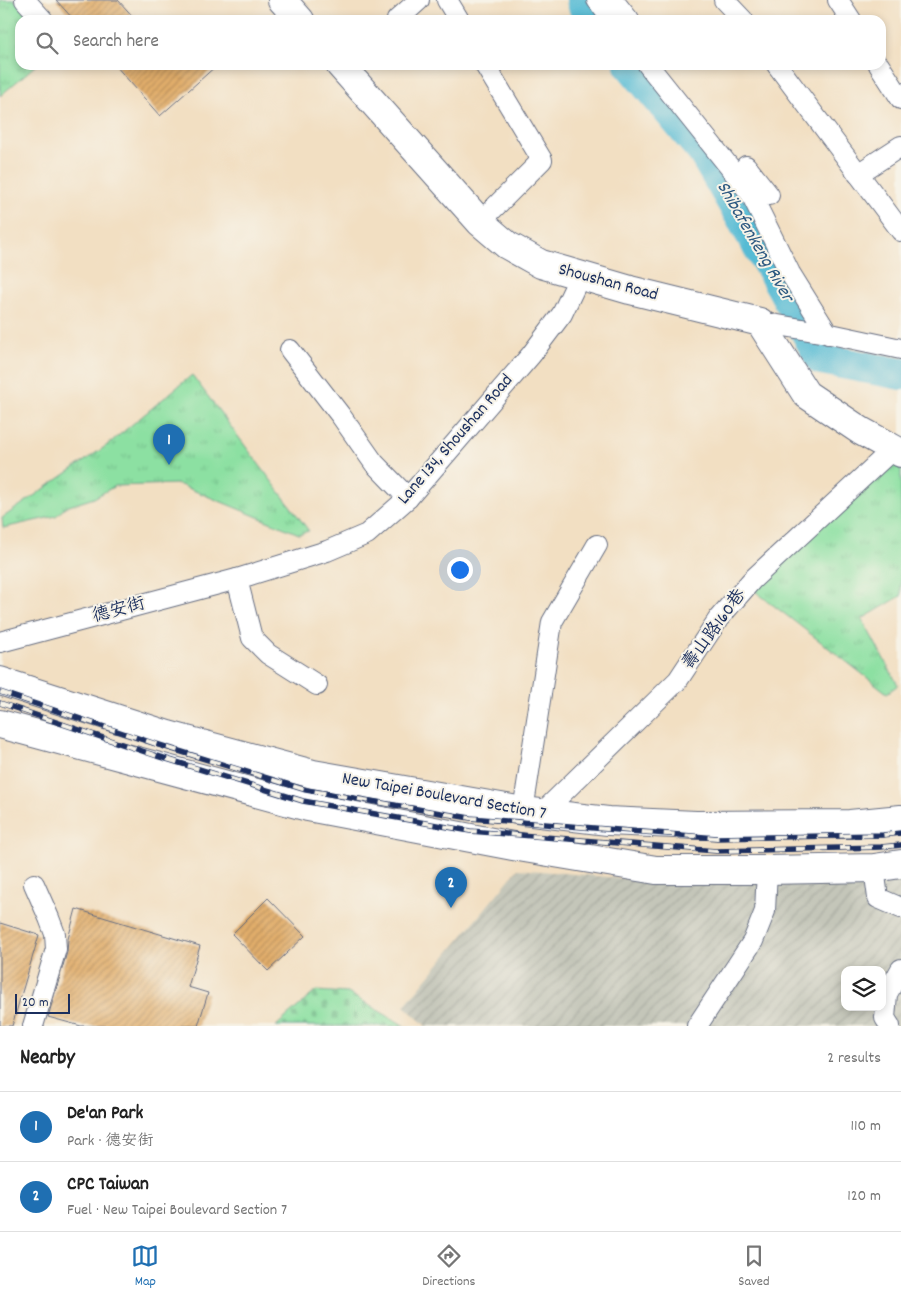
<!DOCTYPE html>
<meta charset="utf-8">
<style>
body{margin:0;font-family:Dekko,"LXGW WenKai TC",sans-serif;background:#f2f2f2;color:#222}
.controls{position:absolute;right:15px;bottom:15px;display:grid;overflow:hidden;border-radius:10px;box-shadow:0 2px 8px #0003}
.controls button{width:45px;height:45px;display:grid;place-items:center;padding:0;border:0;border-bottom:1px solid #e0e0e0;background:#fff;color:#222;font:25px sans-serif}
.scale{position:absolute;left:15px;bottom:12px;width:55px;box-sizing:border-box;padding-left:5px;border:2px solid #1b2f5e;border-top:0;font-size:14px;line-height:18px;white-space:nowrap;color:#1b2f5e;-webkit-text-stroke:4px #f7f3e8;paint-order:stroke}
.you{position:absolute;left:459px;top:569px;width:18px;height:18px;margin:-12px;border:4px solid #fff;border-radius:50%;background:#1a73e8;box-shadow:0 0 0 8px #1a73e833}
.badge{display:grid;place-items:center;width:32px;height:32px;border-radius:50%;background:#1f6fb2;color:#fff;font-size:16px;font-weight:700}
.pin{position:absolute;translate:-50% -41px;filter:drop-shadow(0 1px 2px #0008)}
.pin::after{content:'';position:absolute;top:26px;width:18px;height:15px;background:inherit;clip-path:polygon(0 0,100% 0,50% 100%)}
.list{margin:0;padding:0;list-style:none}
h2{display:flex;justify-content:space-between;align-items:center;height:65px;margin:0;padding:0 20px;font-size:21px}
h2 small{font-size:16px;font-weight:400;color:#767676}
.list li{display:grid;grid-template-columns:32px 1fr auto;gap:15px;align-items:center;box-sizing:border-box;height:70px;padding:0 20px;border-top:1px solid #e0e0e0}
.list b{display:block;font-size:19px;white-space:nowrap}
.list p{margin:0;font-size:16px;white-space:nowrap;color:#767676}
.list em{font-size:16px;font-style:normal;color:#767676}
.icon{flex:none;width:28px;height:28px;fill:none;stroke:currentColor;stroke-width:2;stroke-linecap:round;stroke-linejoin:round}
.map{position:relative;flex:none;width:901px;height:1026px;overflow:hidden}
.search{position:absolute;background:#fff;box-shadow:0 2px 8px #0003;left:15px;right:15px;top:15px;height:55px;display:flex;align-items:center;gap:12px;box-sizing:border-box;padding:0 18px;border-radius:15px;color:#767676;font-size:19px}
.sheet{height:205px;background:#fff}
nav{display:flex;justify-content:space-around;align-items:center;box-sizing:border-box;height:70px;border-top:1px solid #e0e0e0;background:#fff;font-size:14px;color:#767676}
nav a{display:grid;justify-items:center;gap:2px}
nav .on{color:#1f6fb2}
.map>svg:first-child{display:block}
.industrial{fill:url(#industrial-furrows);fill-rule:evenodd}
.cemetery{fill:url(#cemetery-stones);stroke:#548880}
.park{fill:url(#park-tufts);stroke:#548880}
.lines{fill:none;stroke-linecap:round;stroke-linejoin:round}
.river{stroke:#56bbd4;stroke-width:32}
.building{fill:url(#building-hatch)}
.street-casing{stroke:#666d81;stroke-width:22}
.secondary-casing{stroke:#666d81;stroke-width:30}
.primary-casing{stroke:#666d81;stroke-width:30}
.street{stroke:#fff;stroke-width:20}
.secondary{stroke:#fff;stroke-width:28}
.primary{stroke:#fff;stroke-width:28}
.rail-casing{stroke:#1b2f5e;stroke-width:5.5}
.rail{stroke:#f7f3e8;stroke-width:4;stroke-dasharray:11;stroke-linecap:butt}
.labels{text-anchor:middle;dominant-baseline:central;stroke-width:4;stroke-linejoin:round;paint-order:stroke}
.street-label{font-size:18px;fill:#1b2f5e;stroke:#f7f3e8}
.water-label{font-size:19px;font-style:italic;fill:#2d5981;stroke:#f7f3e8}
</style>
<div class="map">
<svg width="901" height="1026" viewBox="0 0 901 1026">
<defs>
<pattern id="industrial-furrows" width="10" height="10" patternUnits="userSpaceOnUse" patternTransform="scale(1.25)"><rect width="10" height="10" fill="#c4c6b9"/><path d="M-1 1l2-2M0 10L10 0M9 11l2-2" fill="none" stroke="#a8aaa1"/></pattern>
<pattern id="cemetery-stones" width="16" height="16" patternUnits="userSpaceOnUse" patternTransform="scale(1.25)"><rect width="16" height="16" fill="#8ce0a2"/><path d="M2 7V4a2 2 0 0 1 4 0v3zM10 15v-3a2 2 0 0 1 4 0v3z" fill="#78c08e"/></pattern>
<pattern id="park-tufts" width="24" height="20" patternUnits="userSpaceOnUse" patternTransform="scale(1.25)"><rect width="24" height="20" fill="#8ce0a2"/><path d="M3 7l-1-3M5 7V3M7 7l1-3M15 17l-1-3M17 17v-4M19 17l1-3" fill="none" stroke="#78c08e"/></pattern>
<pattern id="building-hatch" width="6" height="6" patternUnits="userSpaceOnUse" patternTransform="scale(1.25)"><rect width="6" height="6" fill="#e1ad6a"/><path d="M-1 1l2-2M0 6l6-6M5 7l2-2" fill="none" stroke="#b68d5a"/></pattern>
</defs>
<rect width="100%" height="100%" fill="#f7f3e8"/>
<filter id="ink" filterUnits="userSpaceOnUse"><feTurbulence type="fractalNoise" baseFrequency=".02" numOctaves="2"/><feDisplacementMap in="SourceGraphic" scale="10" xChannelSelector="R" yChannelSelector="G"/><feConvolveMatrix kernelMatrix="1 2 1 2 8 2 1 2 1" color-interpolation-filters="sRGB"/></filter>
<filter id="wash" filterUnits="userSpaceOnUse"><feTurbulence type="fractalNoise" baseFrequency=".0096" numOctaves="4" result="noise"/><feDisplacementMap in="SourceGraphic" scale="20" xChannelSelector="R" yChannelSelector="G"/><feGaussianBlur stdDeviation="1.12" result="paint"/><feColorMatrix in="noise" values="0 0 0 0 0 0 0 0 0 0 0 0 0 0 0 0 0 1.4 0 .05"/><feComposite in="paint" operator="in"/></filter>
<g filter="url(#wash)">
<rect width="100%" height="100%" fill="#f2dfc2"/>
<!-- industrial -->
<path class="industrial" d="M518 869 674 883 901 881V1026H426L404 1006ZM845 970H882V1007H845Z"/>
<!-- cemetery -->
<polygon class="cemetery" points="316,991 348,993 405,1026 276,1026"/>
<!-- park -->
<g class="park">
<polygon points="0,0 15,0 33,20 20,20 20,65 36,65 0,96"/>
<polygon points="192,375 309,531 299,534 178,484 115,486 94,498 66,507 56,516 3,528 2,518 106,446"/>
<polygon points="892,460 901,465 901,596 862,619 898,685 887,693 751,588"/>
</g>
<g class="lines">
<!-- river -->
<g class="river">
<polyline points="582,0 586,12 593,20"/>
<polyline points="630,65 703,152 783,289 821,359 901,374"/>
</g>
</g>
<g id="blocks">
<!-- building -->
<g class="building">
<polygon points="56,0 118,0 136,20 74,20"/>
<polygon points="115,65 217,65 160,116"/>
<polygon points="268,898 305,936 268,971 232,934"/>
<polygon points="76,909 200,946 188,987 208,993 198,1026 81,1026 48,1017 67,952 68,939"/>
<polygon points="0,923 39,935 12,1026 0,1026"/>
</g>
</g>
</g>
<g filter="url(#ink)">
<use href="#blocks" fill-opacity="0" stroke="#666d81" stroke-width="1"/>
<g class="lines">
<!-- street casing -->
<g class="street-casing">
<g id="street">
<polyline points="25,0 43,20"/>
<polyline points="447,0 459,20"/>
<polyline points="597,0 612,20"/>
<polyline points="613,0 629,20"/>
<polyline points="724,0 743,20"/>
<polyline points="838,0 851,20"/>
<polyline points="397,20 419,0"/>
<polyline points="648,65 751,194 790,273 828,334"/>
<polyline points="777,65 901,231"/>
<polyline points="879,65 901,99"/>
<polyline points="746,166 769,195"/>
<polyline points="858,174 901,146"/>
<polyline points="480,222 542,160 485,65"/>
<polyline points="760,322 826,333 901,349"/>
<polyline points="290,350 341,416 374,463 408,498"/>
<polyline points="237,579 252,638 268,654 317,685"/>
<polyline points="0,642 237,579 327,551 367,534 408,498 531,355 562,314 580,276"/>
<polyline points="523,811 552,622 597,545"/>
<polyline points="541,814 678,680 719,618 752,580 893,449"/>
<polyline points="874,868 878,898 901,908"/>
<polyline points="33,1026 56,949 55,934 49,918 34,884"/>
<polyline points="697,1026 753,941 765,911 767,870"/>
<polyline points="890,1026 885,1018 887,994 901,969"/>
</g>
</g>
<!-- secondary casing -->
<g class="secondary-casing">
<g id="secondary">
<polyline points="282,0 300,20"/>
<polyline points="340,65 480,222 507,245 541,264 630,290 760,322 806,394 861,431 901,453"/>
</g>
</g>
<!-- primary casing -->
<g class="primary-casing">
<g id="primary">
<polyline points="0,681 168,735 313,774 523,811 608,821 696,825 850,824 901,819"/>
<polyline points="0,724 308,807 513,846 656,870 767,870 874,868 901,864"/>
</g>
</g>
<!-- street -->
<use href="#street" class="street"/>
<!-- secondary -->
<use href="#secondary" class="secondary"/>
<!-- primary -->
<use href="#primary" class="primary"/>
<!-- rail casing -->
<g class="rail-casing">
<g id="rail">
<polyline points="0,692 156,744 306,790 470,818 717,838 883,835 901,833"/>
<polyline points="0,703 157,756 303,801 470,831 716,851 881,847 901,845"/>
</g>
</g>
<!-- rail -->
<use href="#rail" class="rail"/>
</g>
</g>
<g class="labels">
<!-- street labels -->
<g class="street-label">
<text transform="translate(608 283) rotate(15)">Shoushan Road</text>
<text transform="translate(456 440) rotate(-49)">Lane 134, Shoushan Road</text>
<text transform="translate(119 611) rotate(-15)">德安街</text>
<text transform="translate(715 630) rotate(-54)">壽山路160巷</text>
<text transform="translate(444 797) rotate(10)">New Taipei Boulevard Section 7</text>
</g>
<!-- water labels -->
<g class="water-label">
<text transform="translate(754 242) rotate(60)">Shibafenkeng River</text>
</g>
</g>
</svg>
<div class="controls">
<button><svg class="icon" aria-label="layers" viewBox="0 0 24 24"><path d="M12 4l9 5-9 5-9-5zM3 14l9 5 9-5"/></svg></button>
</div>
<div class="scale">20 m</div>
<div class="you"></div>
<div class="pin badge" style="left:169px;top:465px">1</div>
<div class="pin badge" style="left:451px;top:908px">2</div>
<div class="search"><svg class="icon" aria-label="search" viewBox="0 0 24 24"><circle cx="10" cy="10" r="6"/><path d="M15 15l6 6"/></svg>Search here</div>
</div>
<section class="sheet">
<h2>Nearby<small>2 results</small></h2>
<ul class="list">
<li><span class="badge">1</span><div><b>De'an Park</b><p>Park · 德安街</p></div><em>110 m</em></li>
<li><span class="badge">2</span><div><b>CPC Taiwan</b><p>Fuel · New Taipei Boulevard Section 7</p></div><em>120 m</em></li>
</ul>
</section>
<nav>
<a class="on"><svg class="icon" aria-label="map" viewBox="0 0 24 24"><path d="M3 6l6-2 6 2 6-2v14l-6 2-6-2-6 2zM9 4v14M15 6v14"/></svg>Map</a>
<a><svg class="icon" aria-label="directions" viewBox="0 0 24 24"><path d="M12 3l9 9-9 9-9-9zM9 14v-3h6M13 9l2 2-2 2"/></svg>Directions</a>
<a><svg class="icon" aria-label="saved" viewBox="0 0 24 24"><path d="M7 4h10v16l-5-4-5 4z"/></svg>Saved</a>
</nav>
